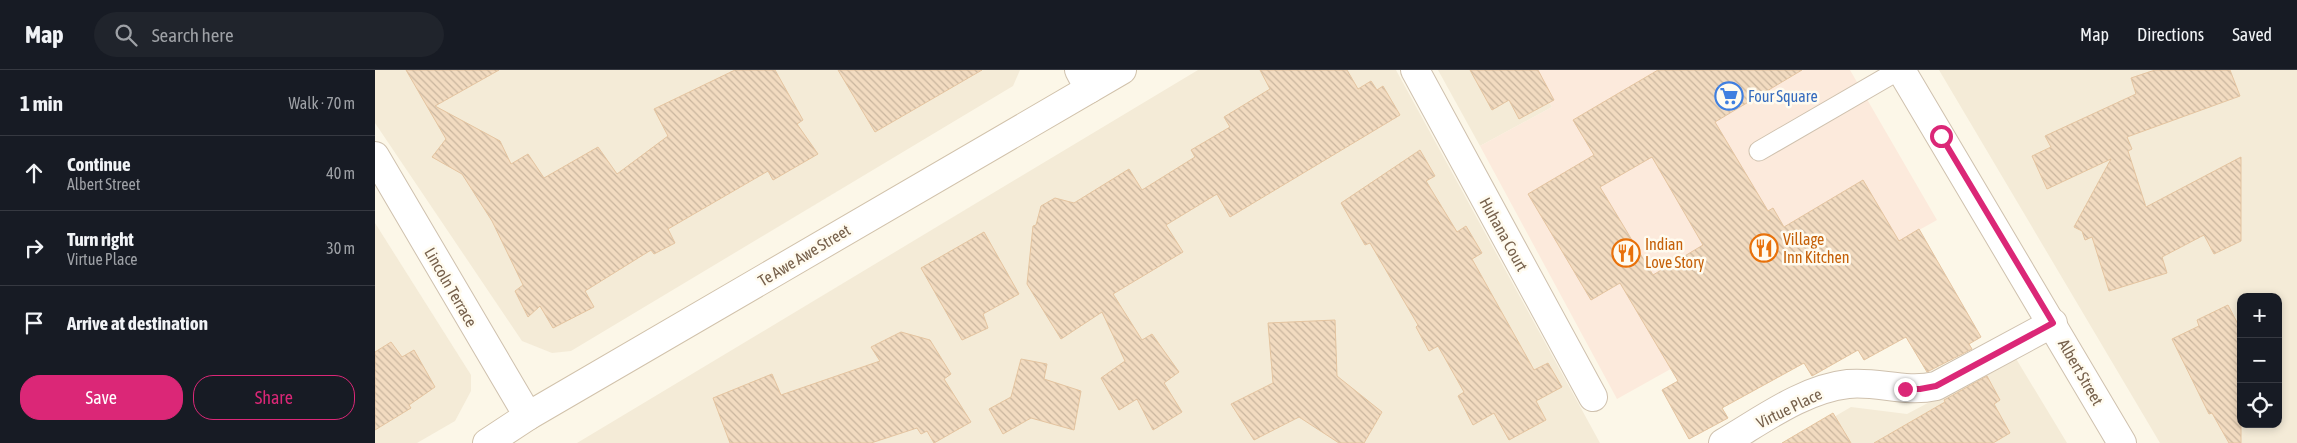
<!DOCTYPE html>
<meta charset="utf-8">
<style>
body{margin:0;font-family:"Asap Condensed",sans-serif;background:#20242c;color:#f1f3f6}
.controls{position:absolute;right:15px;bottom:15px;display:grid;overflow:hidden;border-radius:10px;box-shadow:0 2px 8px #0003}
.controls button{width:45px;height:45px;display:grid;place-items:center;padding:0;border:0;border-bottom:1px solid #363941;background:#171b24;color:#f1f3f6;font:25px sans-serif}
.stop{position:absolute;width:15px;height:15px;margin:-11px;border:4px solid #db2777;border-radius:50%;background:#fff}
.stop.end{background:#db2777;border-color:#fff;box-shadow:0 1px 5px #0008}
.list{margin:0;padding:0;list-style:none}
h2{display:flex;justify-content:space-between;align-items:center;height:65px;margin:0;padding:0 20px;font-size:21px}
h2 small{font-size:16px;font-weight:400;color:#9ea1a6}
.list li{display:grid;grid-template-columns:32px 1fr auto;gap:15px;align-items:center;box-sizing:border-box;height:75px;padding:0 20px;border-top:1px solid #363941}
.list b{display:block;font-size:19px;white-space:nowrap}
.list p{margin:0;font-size:16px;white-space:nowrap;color:#9ea1a6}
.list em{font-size:16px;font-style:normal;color:#9ea1a6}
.actions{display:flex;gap:10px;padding:15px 20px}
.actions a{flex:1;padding:11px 0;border:1px solid #db2777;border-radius:20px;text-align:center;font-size:18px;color:#db2777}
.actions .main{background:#db2777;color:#fff}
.icon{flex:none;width:28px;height:28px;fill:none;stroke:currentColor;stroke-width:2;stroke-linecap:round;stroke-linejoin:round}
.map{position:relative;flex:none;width:1922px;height:373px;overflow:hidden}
header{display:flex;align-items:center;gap:30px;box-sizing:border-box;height:70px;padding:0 25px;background:#171b24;border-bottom:1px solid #363941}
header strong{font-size:24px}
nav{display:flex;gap:28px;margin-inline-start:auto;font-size:18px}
.search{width:350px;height:45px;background:#20242c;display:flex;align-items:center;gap:12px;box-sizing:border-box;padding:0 18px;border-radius:28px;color:#9ea1a6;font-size:19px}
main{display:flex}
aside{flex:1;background:#171b24}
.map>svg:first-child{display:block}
.residential{fill:#f4ebd7;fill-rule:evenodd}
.commercial{fill:#fceadc}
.building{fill:url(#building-back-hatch);stroke:#e4c4a0;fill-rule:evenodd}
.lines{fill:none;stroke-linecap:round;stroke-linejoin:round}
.service-casing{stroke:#cfc1ae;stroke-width:21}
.minor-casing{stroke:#cfc1ae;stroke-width:30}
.tertiary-casing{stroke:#cfc1ae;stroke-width:30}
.secondary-casing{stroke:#d1c2ab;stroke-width:30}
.service{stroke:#fff;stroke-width:19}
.minor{stroke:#fff;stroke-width:28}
.tertiary{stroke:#fff;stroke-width:28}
.secondary{stroke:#fff;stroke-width:28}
.route{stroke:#db2777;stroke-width:6}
.labels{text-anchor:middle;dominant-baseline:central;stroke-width:5;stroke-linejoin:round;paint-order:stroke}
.shop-label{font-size:16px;fill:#366cbe;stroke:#fffbef;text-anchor:start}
.street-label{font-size:16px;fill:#77614c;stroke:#fffbef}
.food-label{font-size:16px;fill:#c56008;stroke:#fffbef;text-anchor:start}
</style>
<header>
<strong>Map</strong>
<div class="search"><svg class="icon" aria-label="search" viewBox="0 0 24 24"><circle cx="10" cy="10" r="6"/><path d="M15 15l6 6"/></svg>Search here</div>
<nav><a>Map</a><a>Directions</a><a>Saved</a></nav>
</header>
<main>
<aside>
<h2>1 min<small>Walk · 70 m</small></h2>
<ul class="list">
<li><svg class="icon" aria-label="ahead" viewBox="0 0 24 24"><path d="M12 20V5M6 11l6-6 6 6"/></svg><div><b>Continue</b><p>Albert Street</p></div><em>40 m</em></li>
<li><svg class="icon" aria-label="right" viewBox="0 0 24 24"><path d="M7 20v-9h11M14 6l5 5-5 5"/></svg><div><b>Turn right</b><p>Virtue Place</p></div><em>30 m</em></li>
<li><svg class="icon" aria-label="arrive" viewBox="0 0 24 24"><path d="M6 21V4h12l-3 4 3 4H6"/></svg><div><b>Arrive at destination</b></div></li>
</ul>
<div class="actions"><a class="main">Save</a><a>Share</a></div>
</aside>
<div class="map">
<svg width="1922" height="373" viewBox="0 0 1922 373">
<defs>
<pattern id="building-back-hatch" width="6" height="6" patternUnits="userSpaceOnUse" patternTransform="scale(1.25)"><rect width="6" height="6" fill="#f2dbc0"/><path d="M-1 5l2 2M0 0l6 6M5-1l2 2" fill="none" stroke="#c9b59e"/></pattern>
</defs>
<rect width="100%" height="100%" fill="#fcf7e8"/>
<!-- residential -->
<g class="residential">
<polygon points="0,0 645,0 638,16 196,281 177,283 147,271 0,53"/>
<polygon points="823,0 1021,0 1225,373 202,373"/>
<polygon points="1063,0 1156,0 1177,37 1105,76"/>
<path d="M1564 0H1922V373H1785ZM1866 227H1903V354H1866Z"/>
<polygon points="0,153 96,305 96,321 80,351 42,373 0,373"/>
<polygon points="1640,287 1692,373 1414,373 1476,337 1532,344"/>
</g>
<!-- commercial -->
<polygon class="commercial" points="1156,0 1475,0 1562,150 1242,329 1105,76 1177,37"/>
<!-- building -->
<g class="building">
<polygon points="31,0 124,0 60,36 125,71 136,94 153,84 169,108 223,77 242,104 293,66 279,39 360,0 400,0 428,50 422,54 443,84 398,110 393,101 293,159 300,173 279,184 276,180 210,221 219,237 178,258 165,236 153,247 140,221 148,215 117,151 87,104 57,87 71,69"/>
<polygon points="463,0 607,0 500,62"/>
<polygon points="885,0 972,0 983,19 996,11 1002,20 1008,16 1025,45 855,147 842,124 791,155 808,182 738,224 767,270 777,264 804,302 789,313 807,342 778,360 762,329 744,340 726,308 750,291 727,242 686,269 652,214 658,156 661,155 666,136 680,128 699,133 754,99 767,120 820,87 816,80 855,57 849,47 895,19"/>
<polygon points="1095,0 1163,0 1179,30 1144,49 1134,30 1117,40"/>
<path d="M1283 0H1427L1340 52 1393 141 1398 138 1409 157 1488 110 1524 171 1544 159 1606 267 1594 274 1597 279 1552 302 1531 267 1489 290 1483 280 1437 306 1429 293 1347 338 1353 348 1314 369 1287 320 1303 311 1245 213 1216 230 1153 124 1219 85 1198 50ZM1277 87 1328 175 1278 205 1225 117Z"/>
<polygon points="1780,0 1855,0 1865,26 1752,67 1757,79 1753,81 1771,137 1866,87 1866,171 1839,184 1829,165 1787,187 1792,203 1734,221 1717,167 1710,170 1707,161 1699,157 1736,89 1672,119 1657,86 1676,77 1670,66 1761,24 1756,8"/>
<polygon points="1045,80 1060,106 1051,111 1082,162 1091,156 1107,183 1097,189 1159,300 1173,293 1187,317 1161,331 1171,350 1134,370 1119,343 1098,355 1083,326 1089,322 1063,276 1054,281 1041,257 1043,255 995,173 990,175 966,133"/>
<polygon points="609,162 644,224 608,244 613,258 587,270 546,198"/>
<polygon points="1853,235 1866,260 1866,373 1854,373 1837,343 1834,344 1797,269 1824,256 1822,250"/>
<polygon points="960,250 962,306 1007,342 989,373 964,373 924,347 879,370 856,334 898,313 893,253"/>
<polygon points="526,262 555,270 576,304 569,309 596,352 559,373 552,361 546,364 542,358 496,373 355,373 338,328 397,304 406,325 505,291 496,277"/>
<polygon points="16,272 27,287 39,280 60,317 34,335 36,338 0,360 0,282"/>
<polygon points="646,289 672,294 669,309 706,321 699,360 656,348 628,364 614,339 636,327"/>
<polygon points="1612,306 1625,330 1619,334 1635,363 1618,373 1499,373 1570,332 1569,330"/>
<polygon points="1458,343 1476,373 1407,373"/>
</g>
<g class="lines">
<!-- service casing -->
<g class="service-casing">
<polyline id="service" points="1384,81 1524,0"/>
</g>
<!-- minor casing -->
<g class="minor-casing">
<g id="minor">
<polyline points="704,0 714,19"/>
<polyline points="1040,0 1218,327"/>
<polyline points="0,86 153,346"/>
<path d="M1348 373C1386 351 1428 319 1473 314 1504 311 1529 323 1561 316L1678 253"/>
</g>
</g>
<!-- tertiary casing -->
<g class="tertiary-casing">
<polyline id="tertiary" points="1526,0 1747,373"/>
</g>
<!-- secondary casing -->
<g class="secondary-casing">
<polyline id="secondary" points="112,373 153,346 747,0"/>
</g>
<!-- service -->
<use href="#service" class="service"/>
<!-- minor -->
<use href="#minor" class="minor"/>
<!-- tertiary -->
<use href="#tertiary" class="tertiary"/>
<!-- secondary -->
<use href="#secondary" class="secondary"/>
</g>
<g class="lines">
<!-- route -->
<polyline class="route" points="1530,319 1545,319 1561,316 1678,253 1566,66"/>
</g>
<!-- icons -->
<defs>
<g id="supermarket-ring" transform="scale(1.4375)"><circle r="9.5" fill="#fffbef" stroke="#3f7fe0" stroke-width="1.5"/><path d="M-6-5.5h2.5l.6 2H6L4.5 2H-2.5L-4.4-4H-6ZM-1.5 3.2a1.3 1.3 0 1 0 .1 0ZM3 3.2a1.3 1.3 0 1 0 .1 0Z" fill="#3f7fe0"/></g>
<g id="restaurant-ring" transform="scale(1.4375)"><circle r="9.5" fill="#fffbef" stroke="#e8710a" stroke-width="1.5"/><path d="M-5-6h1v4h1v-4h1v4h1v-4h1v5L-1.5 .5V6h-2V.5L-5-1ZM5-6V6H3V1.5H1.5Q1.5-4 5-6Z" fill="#e8710a"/></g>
</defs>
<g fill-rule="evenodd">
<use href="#supermarket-ring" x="1354" y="26"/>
<use href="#restaurant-ring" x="1389" y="178"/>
<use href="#restaurant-ring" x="1251" y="183"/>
</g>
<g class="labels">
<!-- shop labels -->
<g class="shop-label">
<text x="1373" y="26">Four Square</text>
</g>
<!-- street labels -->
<g class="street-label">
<text transform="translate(1129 164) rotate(61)">Huhana Court</text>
<text transform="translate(429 185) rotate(-31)">Te Awe Awe Street</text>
<text transform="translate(76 217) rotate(60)">Lincoln Terrace</text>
<text transform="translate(1706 302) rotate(60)">Albert Street</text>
<text transform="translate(1414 338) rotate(-26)">Virtue Place</text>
</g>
<!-- food labels -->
<g class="food-label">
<text x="1408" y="169">Village<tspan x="1408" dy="18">Inn Kitchen</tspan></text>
<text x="1270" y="174">Indian<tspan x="1270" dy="18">Love Story</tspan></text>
</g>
</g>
</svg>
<div class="controls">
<button>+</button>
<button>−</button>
<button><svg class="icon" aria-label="locate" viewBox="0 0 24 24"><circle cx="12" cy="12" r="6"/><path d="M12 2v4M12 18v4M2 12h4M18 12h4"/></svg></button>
</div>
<div class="stop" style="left:1566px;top:66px"></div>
<div class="stop end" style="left:1530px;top:319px"></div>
</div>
</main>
